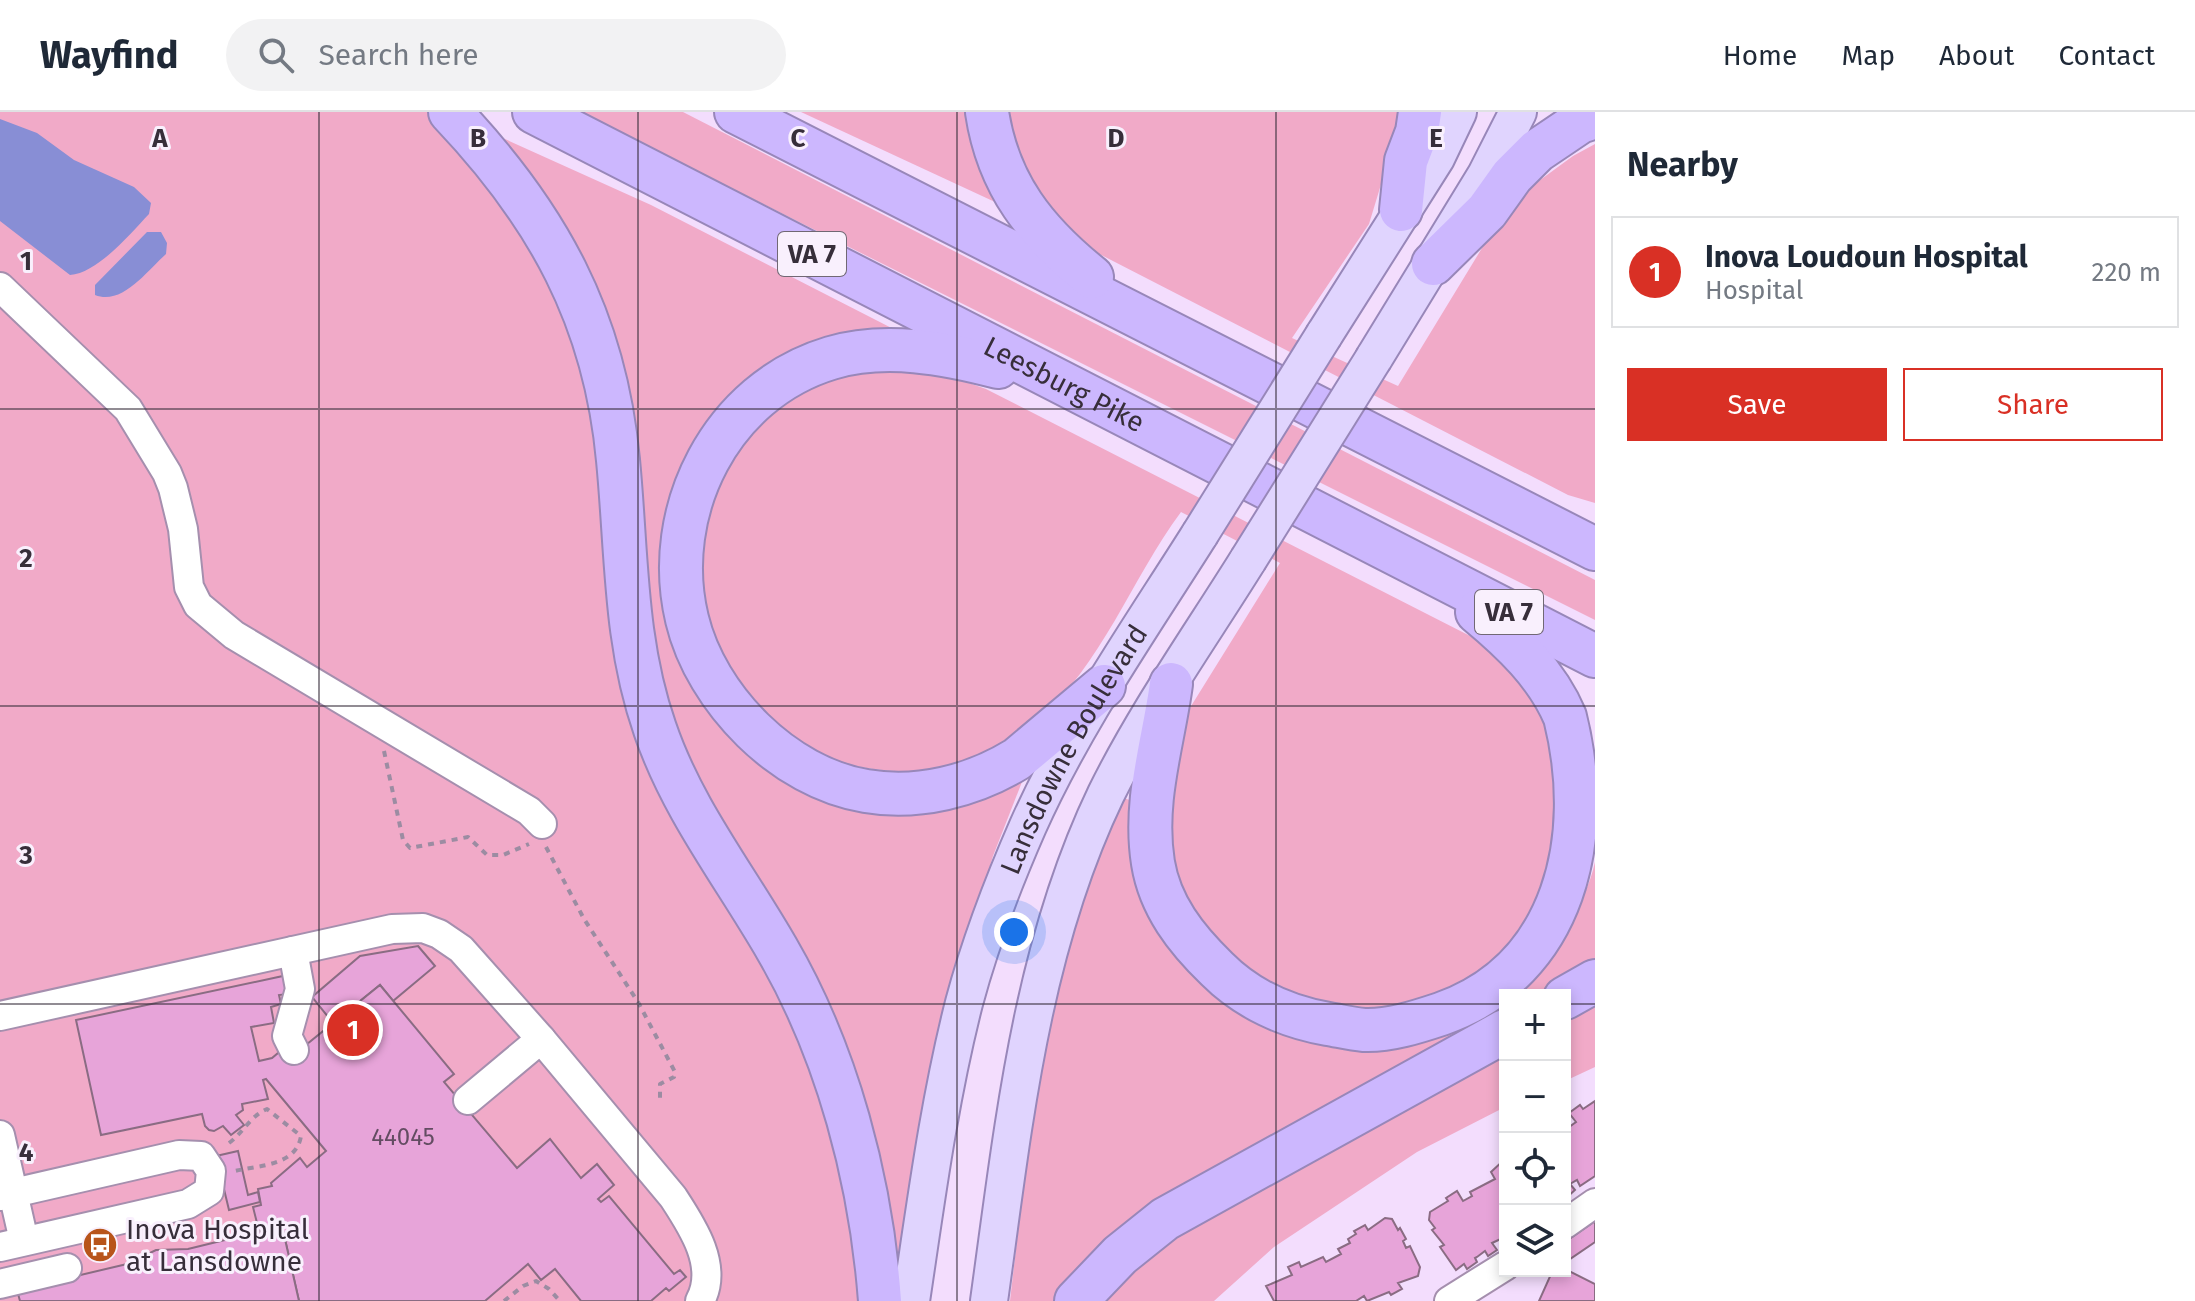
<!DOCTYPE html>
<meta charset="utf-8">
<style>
body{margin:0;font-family:"Fira Sans",sans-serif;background:#f2f2f3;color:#1f2937}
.controls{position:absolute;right:24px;bottom:24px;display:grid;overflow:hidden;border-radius:0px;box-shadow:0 4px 12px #0003}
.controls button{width:72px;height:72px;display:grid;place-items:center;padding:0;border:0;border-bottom:2px solid #e0e1e3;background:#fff;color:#1f2937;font:40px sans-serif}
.you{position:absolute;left:1014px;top:820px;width:28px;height:28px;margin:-20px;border:6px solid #fff;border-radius:50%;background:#1a73e8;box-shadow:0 0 0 12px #1a73e833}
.badge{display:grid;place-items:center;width:52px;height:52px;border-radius:50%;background:#d93025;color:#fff;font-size:26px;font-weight:700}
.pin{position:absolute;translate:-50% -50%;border:4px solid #fff;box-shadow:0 2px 8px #0006}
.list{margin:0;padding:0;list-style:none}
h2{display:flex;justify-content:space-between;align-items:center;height:104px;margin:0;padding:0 32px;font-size:34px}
h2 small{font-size:26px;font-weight:400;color:#747a83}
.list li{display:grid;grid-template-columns:52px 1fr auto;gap:24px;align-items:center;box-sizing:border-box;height:112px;margin:0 16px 16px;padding:0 16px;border:2px solid #e0e1e3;border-radius:0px}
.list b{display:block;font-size:30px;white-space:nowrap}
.list p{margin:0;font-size:26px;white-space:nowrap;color:#747a83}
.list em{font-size:26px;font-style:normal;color:#747a83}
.actions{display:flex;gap:16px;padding:24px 32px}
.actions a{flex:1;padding:18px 0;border:2px solid #d93025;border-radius:0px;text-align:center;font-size:28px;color:#d93025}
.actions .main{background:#d93025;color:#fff}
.icon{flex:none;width:44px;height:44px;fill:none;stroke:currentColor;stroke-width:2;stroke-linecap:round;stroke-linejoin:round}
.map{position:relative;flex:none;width:1595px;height:1189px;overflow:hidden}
header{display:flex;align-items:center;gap:48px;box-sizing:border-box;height:112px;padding:0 40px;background:#fff;border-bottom:2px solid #e0e1e3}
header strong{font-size:38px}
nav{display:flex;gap:44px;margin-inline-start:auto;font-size:28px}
.search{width:560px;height:72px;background:#f2f2f3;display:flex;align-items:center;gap:20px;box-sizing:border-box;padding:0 28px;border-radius:44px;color:#747a83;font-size:30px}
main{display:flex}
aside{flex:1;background:#fff}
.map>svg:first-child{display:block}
.green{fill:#f1aac8}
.water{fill:#888ed5}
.building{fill:#e7a4d9;stroke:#8a6c83;stroke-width:2}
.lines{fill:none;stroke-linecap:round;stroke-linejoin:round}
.minor-casing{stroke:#a58fae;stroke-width:32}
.major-casing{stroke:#9887b9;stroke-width:40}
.highway-casing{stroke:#9887b9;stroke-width:46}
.path{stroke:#9c8ca2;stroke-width:4;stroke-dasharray:6 6;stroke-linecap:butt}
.minor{stroke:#fff;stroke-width:28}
.major{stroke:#e0d4fe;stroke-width:36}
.highway{stroke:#ccb7fe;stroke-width:42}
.major-bridge-casing{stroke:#9887b9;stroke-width:40;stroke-linecap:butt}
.major-bridge{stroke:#e0d4fe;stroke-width:36}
.grid{fill:none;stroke:#372e3a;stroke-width:2;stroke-opacity:0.55}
.labels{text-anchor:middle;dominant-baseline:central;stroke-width:6;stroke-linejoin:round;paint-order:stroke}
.number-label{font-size:24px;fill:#634c62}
.shield{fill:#f9f0fd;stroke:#716874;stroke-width:2}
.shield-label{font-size:26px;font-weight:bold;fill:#372e3a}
.street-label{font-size:28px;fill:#372e3a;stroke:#f9f0fd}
.poi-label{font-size:28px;fill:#372e3a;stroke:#f9f0fd;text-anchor:start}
.grid-label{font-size:26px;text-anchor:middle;font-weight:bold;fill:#372e3a;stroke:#f9f0fd;stroke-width:6;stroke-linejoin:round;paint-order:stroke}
</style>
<header>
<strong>Wayfind</strong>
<div class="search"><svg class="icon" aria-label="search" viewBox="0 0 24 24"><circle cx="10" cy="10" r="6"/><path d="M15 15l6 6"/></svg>Search here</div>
<nav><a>Home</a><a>Map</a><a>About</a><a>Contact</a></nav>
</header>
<main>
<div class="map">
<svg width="1595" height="1189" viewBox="0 0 1595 1189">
<rect width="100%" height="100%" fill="#f3ddfd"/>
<!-- green -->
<g class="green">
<polygon points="0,0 431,0 518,96 601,282 616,521 798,910 828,986 867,1189 0,1189"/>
<polygon points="579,0 683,0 1595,468 1595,508"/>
<polygon points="801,0 975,0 1000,85 995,90"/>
<polygon points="1003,0 1403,0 1369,112 1292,226 1398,274 1493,118 1532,74 1573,44 1595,32 1595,391 1568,383 1076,130 1018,52"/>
<polygon points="485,18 651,93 915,228 725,305 679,531 831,680 1027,657 993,744 958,861 900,1179 722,728 666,602 627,347"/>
<path d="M894 257 938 260 986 277 1478 528 1515 559 1560 632 1552 786 1477 869 1380 901 1336 898 1269 875 1219 837 1177 773 1165 687 1188 599 1280 451 1181 400C1131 467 1102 554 1037 608 989 647 944 665 882 658 854 655 825 648 801 635 781 624 763 601 749 584 676 492 688 361 787 292 806 279 829 265 852 260 865 258 880 258 894 257Z"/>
<polygon points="1124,686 1135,690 1142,768 1286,915 1505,883 1505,909 1064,1189 1010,1189 1038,945 1080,777"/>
<path d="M1595 750V859L1552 883H1506C1542 842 1583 805 1595 750Z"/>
<polygon points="1595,883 1595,955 1565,969 1565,900"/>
<polygon points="1505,933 1505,995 1417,1040 1274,1135 1214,1189 1097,1189 1151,1137"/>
</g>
<!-- water -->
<g class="water">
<path d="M0 7 37 21 74 48 134 75 151 91 149 102C131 121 98 161 70 163L0 109Z"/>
<path d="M147 120H161L167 131 166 142C147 159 122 194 95 183V173Z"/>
</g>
<!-- building -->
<g class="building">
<polygon points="418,834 435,854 393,889 380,873 333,911 312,885 360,844"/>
<polygon points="283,864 288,882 279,883 281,892 271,895 274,911 251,915 259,949 272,946 284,936 291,945 380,873 454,962 444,970 517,1056 550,1027 581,1066 597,1052 614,1073 598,1087 601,1090 609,1084 674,1162 680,1158 686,1165 669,1179 666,1176 651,1189 581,1189 555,1157 541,1168 528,1152 485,1189 299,1189 282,1114 259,1119 253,1095 261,1093 258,1077 272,1074 271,1071 300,1046 307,1055 326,1039 266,967 263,968 268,987 242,992 243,998 236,1003 244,1013 231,1023 223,1014 214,1019 209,1018 205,1014 202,1002 101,1023 76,908"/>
<polygon points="1595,989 1595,1064 1580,1074 1577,1068 1570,1072 1575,1078 1565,1087 1565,1018 1576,1010 1569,1001 1580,993 1583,997"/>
<polygon points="238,1039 248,1083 258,1080 260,1090 229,1098 216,1044"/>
<polygon points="1505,1047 1505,1125 1492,1131 1497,1138 1488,1144 1485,1139 1477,1145 1475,1146 1477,1150 1467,1157 1464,1152 1456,1158 1440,1135 1444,1133 1432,1118 1435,1116 1429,1108 1430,1100 1448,1089 1446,1086 1457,1079 1463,1089 1472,1084 1470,1080 1495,1067 1491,1060"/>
<polygon points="1385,1106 1392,1107 1398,1118 1400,1116 1406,1127 1403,1129 1406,1136 1410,1134 1420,1155 1418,1164 1398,1171 1402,1177 1391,1183 1389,1180 1367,1189 1364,1184 1356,1189 1274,1189 1266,1174 1292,1163 1288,1155 1299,1150 1301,1155 1323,1145 1326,1150 1341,1142 1338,1137 1350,1131 1348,1127 1356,1122 1354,1119 1365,1113 1368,1118"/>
<polygon points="1595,1109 1595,1130 1570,1147 1565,1140 1565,1130"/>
<polygon points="282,1114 299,1189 20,1189 17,1178 127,1152 156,1138 188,1137"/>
<polygon points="1565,1157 1595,1172 1595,1189 1539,1189 1552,1160 1555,1162"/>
</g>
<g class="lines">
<!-- minor casing -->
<g class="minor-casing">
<g id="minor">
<polyline points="0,175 128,297 167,361 173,376 183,417 189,475 198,493 234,523 529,699 542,712"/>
<polyline points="293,839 300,877 287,924 294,938"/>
<path d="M0 904 392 817 423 816 439 822 461 837 541 927 673 1085C692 1114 719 1154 700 1189"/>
<polyline points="468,988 541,927"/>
<polyline points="0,1023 24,1129"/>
<polyline points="0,1084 179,1043 201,1044 211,1059 209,1079 188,1092 0,1135"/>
<polyline points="1565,1112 1595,1091"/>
<polyline points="0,1172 67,1156"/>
<polyline points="1449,1189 1505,1154"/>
</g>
</g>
<!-- major casing -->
<g class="major-casing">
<g id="major">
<polyline points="1324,223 1436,46 1458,0"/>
<polyline points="1374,246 1486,63 1518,0"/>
<path id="s1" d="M911 1189C926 1089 939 989 964 891 980 831 1003 771 1028 714 1074 611 1140 517 1200 422"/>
<path d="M989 1189C1013 1018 1030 840 1106 682 1146 601 1200 525 1248 448"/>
</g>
</g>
<!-- highway casing -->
<g class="highway-casing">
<g id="highway">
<path d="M450 0C547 102 605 206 618 348 627 440 624 529 655 617 682 697 735 764 777 837 838 942 871 1069 880 1189"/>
<path id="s2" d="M534 0 1595 544"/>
<polyline points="736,0 1595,437"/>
<path d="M987 0C998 73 1036 120 1092 165"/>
<polyline points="1401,98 1406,49 1417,20 1420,0"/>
<polyline points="1433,152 1487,99 1512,64 1537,39 1580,10 1595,5"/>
<path d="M998 255C945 241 885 230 831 246 721 279 661 399 687 507 706 587 784 666 866 679 918 688 973 674 1017 647L1104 574"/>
<path d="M1171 572C1163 632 1143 689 1153 751 1160 794 1186 827 1217 857 1247 887 1287 905 1328 912 1340 914 1352 917 1364 918 1389 919 1417 910 1441 902 1566 858 1595 725 1565 605 1547 562 1512 529 1477 500"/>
<polyline points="1565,886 1595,869"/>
<polyline points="1076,1189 1120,1143 1165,1107 1505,919"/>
</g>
</g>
<!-- path -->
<g class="path">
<polyline points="384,639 403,728 410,736 468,725 487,743 503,743 529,732"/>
<polyline points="546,735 584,807 638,890 675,960 674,965 660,972 660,989"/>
<path d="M229 1031C244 1020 250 1004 267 997L301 1024C296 1054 260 1053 235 1059"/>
<polyline points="504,1189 523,1174 536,1169 549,1177 560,1189"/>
</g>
<!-- minor -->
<use href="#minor" class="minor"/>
<!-- major -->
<use href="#major" class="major"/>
<!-- highway -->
<use href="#highway" class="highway"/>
<!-- major-bridge casing -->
<g class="major-bridge-casing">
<g id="major-bridge">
<polyline points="1200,422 1324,223"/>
<polyline points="1248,448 1374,246"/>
</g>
</g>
<!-- major-bridge -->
<use href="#major-bridge" class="major-bridge"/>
</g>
<!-- grid -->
<path class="grid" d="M319 0V1189M638 0V1189M957 0V1189M1276 0V1189M0 297H1595M0 594H1595M0 892H1505M1565 892H1595"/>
<!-- icons -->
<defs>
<g id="bus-disc" transform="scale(1.8)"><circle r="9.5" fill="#b8551a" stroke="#f9f0fd"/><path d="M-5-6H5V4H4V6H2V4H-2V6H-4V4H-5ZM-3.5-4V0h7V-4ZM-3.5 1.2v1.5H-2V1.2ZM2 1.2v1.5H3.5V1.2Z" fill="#fff"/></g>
</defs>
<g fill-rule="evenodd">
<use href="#bus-disc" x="100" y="1133"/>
</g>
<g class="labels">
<!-- number labels -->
<g class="number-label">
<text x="403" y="1025">44045</text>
</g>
<!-- shield labels -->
<g class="shield">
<rect x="778" y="120" width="68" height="44" rx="6"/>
<rect x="1475" y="478" width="68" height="44" rx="6"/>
</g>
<g class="shield-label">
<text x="812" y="142">VA 7</text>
<text x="1509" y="500">VA 7</text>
</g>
<!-- street labels -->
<g class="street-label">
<text stroke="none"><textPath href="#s2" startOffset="596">Leesburg Pike</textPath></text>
<text stroke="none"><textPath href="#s1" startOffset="580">Lansdowne Boulevard</textPath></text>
</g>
<!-- poi labels -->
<g class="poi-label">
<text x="126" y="1117">Inova Hospital<tspan x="126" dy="32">at Lansdowne</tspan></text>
</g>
</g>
<g class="grid-label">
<text x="160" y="35">A</text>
<text x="478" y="35">B</text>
<text x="798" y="35">C</text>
<text x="1116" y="35">D</text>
<text x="1436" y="35">E</text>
<text x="26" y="158">1</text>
<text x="26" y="455">2</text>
<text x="26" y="752">3</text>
<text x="26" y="1049">4</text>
</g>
</svg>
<div class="controls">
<button>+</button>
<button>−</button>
<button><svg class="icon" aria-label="locate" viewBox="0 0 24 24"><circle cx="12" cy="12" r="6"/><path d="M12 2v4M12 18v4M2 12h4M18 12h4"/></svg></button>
<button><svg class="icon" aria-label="layers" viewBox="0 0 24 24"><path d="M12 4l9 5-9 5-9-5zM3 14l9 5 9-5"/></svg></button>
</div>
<div class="you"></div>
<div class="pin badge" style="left:353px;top:918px">1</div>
</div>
<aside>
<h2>Nearby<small></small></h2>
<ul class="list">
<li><span class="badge">1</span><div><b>Inova Loudoun Hospital</b><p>Hospital</p></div><em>220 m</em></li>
</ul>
<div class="actions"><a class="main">Save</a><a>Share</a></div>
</aside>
</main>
